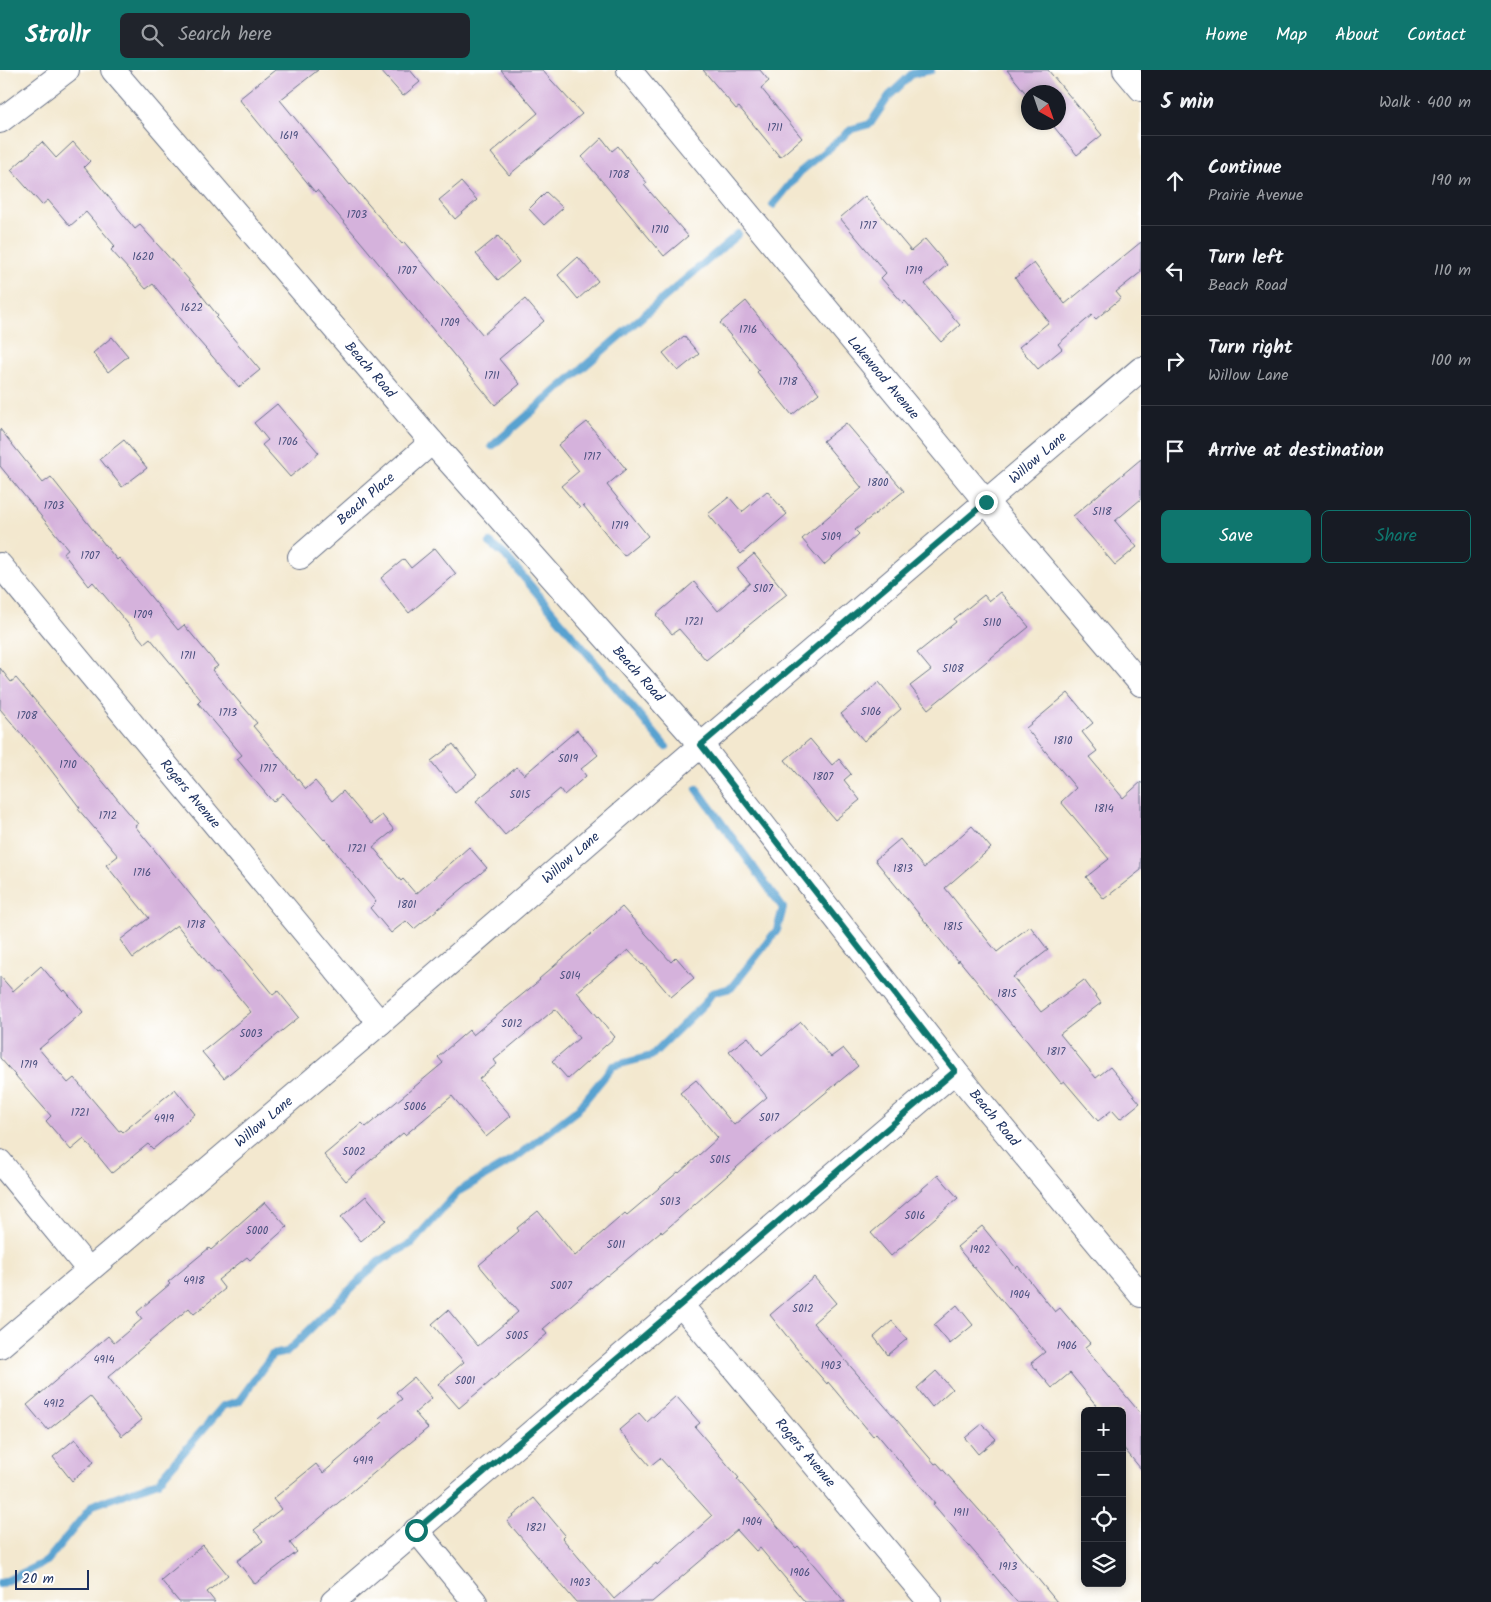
<!DOCTYPE html>
<meta charset="utf-8">
<style>
body{margin:0;font-family:Kalam,sans-serif;background:#20242c;color:#f1f3f6}
.controls{position:absolute;right:15px;bottom:15px;display:grid;overflow:hidden;border-radius:8px;box-shadow:0 2px 8px #0003}
.controls button{width:45px;height:45px;display:grid;place-items:center;padding:0;border:0;border-bottom:1px solid #363941;background:#171b24;color:#f1f3f6;font:25px sans-serif}
.compass{position:absolute;left:1021px;top:15px;width:45px;height:45px;border-radius:50%;background:#171b24;box-shadow:0 2px 8px #0003;rotate:140deg}
.scale{position:absolute;left:15px;bottom:12px;width:74px;box-sizing:border-box;padding-left:5px;border:2px solid #1b2f5e;border-top:0;font-size:14px;line-height:18px;white-space:nowrap;color:#1b2f5e;-webkit-text-stroke:4px #fff;paint-order:stroke}
.stop{position:absolute;width:15px;height:15px;margin:-11px;border:4px solid #0f766e;border-radius:50%;background:#fff}
.stop.end{background:#0f766e;border-color:#fff;box-shadow:0 1px 5px #0008}
.list{margin:0;padding:0;list-style:none}
h2{display:flex;justify-content:space-between;align-items:center;height:65px;margin:0;padding:0 20px;font-size:21px}
h2 small{font-size:16px;font-weight:400;color:#9ea1a6}
.list li{display:grid;grid-template-columns:32px 1fr auto;gap:15px;align-items:center;box-sizing:border-box;height:90px;padding:0 20px;border-top:1px solid #363941}
.list b{display:block;font-size:19px;white-space:nowrap}
.list p{margin:0;font-size:16px;white-space:nowrap;color:#9ea1a6}
.list em{font-size:16px;font-style:normal;color:#9ea1a6}
.actions{display:flex;gap:10px;padding:15px 20px}
.actions a{flex:1;padding:11px 0;border:1px solid #0f766e;border-radius:8px;text-align:center;font-size:18px;color:#0f766e}
.actions .main{background:#0f766e;color:#fff}
.icon{flex:none;width:28px;height:28px;fill:none;stroke:currentColor;stroke-width:2;stroke-linecap:round;stroke-linejoin:round}
.map{position:relative;flex:none;width:1141px;height:1532px;overflow:hidden}
header{display:flex;align-items:center;gap:30px;box-sizing:border-box;height:70px;padding:0 25px;background:#0f766e;color:#fff}
header strong{font-size:24px}
nav{display:flex;gap:28px;margin-inline-start:auto;font-size:18px}
.search{width:350px;height:45px;background:#20242c;display:flex;align-items:center;gap:12px;box-sizing:border-box;padding:0 18px;border-radius:8px;color:#9ea1a6;font-size:19px}
main{display:flex}
aside{flex:1;background:#171b24}
.map>svg:first-child{display:block}
.lines{fill:none;stroke-linecap:round;stroke-linejoin:round}
.stream{stroke:#59a2d0;stroke-width:8}
.building{fill:#d5b2dc}
.minor-casing{stroke:#677086;stroke-width:26}
.minor{stroke:#fff;stroke-width:24}
.route{stroke:#0f766e;stroke-width:6}
.labels{text-anchor:middle;dominant-baseline:central;stroke-width:4;stroke-linejoin:round;paint-order:stroke}
.number-label{font-size:11px;fill:#4a507e}
.street-label{font-size:14px;fill:#1b2f5e;stroke:#fff}
</style>
<header>
<strong>Strollr</strong>
<div class="search"><svg class="icon" aria-label="search" viewBox="0 0 24 24"><circle cx="10" cy="10" r="6"/><path d="M15 15l6 6"/></svg>Search here</div>
<nav><a>Home</a><a>Map</a><a>About</a><a>Contact</a></nav>
</header>
<main>
<div class="map">
<svg width="1141" height="1532" viewBox="0 0 1141 1532">
<rect width="100%" height="100%" fill="#fff"/>
<filter id="ink" filterUnits="userSpaceOnUse"><feTurbulence type="fractalNoise" baseFrequency=".02" numOctaves="2"/><feDisplacementMap in="SourceGraphic" scale="10" xChannelSelector="R" yChannelSelector="G"/><feConvolveMatrix kernelMatrix="1 2 1 2 8 2 1 2 1" color-interpolation-filters="sRGB"/></filter>
<filter id="wash" filterUnits="userSpaceOnUse"><feTurbulence type="fractalNoise" baseFrequency=".0096" numOctaves="4" result="noise"/><feDisplacementMap in="SourceGraphic" scale="20" xChannelSelector="R" yChannelSelector="G"/><feGaussianBlur stdDeviation="1.12" result="paint"/><feColorMatrix in="noise" values="0 0 0 0 0 0 0 0 0 0 0 0 0 0 0 0 0 1.4 0 .05"/><feComposite in="paint" operator="in"/></filter>
<g filter="url(#wash)">
<rect width="100%" height="100%" fill="#f3e8cf"/>
<g class="lines">
<!-- stream -->
<g class="stream">
<polyline points="773,135 800,102 852,59 870,54 889,26 912,4 931,0"/>
<polyline points="492,376 738,164"/>
<polyline points="490,473 505,485 666,677"/>
<polyline points="0,1514 47,1491 93,1435 158,1412 223,1336 239,1331 272,1285 287,1282 378,1192 412,1173 459,1121 511,1091 577,1040 613,996 651,986 705,933 712,923 731,918 777,860 783,838 697,719"/>
</g>
</g>
<g id="blocks">
<!-- building -->
<g class="building">
<polygon points="275,0 318,0 280,30 350,115 351,114 402,174 404,172 483,265 525,229 544,251 499,289 520,314 495,335 365,177 317,120 315,122 239,29"/>
<polygon points="380,0 410,0 420,12 403,26"/>
<polygon points="501,0 542,0 582,44 509,105 491,83 538,43"/>
<polygon points="703,0 760,0 769,11 761,18 802,68 780,87 739,37 736,39"/>
<polygon points="1007,0 1048,0 1102,65 1077,85 1050,52 1058,52 1058,22 1028,22 1028,26"/>
<polygon points="602,68 612,81 618,76 647,113 644,115 688,166 664,186 582,87"/>
<polygon points="42,72 56,88 73,72 90,91 84,97 135,159 140,155 191,212 218,246 216,248 260,300 239,317 192,263 153,214 146,219 111,180 115,176 86,142 70,156 48,130 42,135 11,100"/>
<polygon points="461,112 477,130 455,149 439,130"/>
<polygon points="546,122 563,138 544,155 529,139"/>
<polygon points="865,126 911,181 925,169 947,195 925,214 960,255 941,272 905,231 903,233 881,208 886,203 840,148"/>
<polygon points="498,166 519,192 498,210 476,184"/>
<polygon points="1141,172 1141,202 1116,222 1121,228 1096,249 1092,245 1058,274 1062,279 1038,299 1019,277 1049,252 1015,208 1034,193 1065,234"/>
<polygon points="578,187 598,211 578,229 558,205"/>
<polygon points="746,231 819,323 792,345 757,302 759,300 720,253"/>
<polygon points="684,266 699,284 678,301 663,283"/>
<polygon points="112,267 128,286 108,302 93,283"/>
<polygon points="277,334 319,383 290,407 262,375 268,370 254,353"/>
<polygon points="587,352 626,399 607,415 648,466 624,486 583,435 580,438 561,416 579,401 558,375"/>
<polygon points="846,353 904,421 855,460 859,464 824,495 802,469 862,418 823,371"/>
<polygon points="0,359 43,413 51,407 117,490 119,488 178,560 184,555 218,596 212,600 257,653 253,656 306,719 315,711 332,731 343,721 371,754 382,745 394,760 373,777 401,811 403,809 416,824 469,777 487,798 414,859 406,851 391,863 370,838 376,832 325,769 324,770 283,723 273,732 237,689 242,685 198,633 201,630 150,568 144,573 93,512 89,516 63,483 68,479 0,396"/>
<polygon points="124,370 147,398 122,417 100,389"/>
<polygon points="1141,389 1141,429 1115,451 1137,477 1115,495 1073,446"/>
<polygon points="767,421 787,444 741,484 708,444 729,427 742,442"/>
<polygon points="435,478 456,504 409,543 381,508 404,489 411,498"/>
<polygon points="754,484 787,524 706,590 679,559 672,564 656,545 694,512 718,541 750,513 737,498"/>
<polygon points="1000,522 1029,557 928,639 910,616 931,600 917,583 956,552 954,549 984,525 989,531"/>
<polygon points="0,598 11,612 16,608 66,667 138,754 135,756 194,829 273,925 278,921 299,947 224,1008 202,982 251,942 218,902 216,903 177,855 133,888 120,870 149,848 106,795 118,786 78,739 80,738 41,687 0,639"/>
<polygon points="879,612 901,639 864,671 841,644"/>
<polygon points="1068,623 1093,653 1082,662 1097,681 1089,687 1123,728 1141,712 1141,800 1104,829 1086,807 1109,789 1061,732 1076,718 1026,658"/>
<polygon points="577,660 598,685 581,699 586,706 564,725 560,719 505,765 476,731 517,697 524,705"/>
<polygon points="810,669 832,695 839,689 851,704 844,710 860,730 835,750 785,690"/>
<polygon points="453,674 477,705 455,722 431,691"/>
<polygon points="972,756 991,778 945,818 997,882 1030,856 1048,880 1013,907 1041,942 1084,910 1101,933 1060,964 1096,1008 1110,997 1140,1033 1120,1049 1112,1040 1098,1051 1064,1011 1061,1013 1014,955 1013,956 959,890 958,892 875,790 900,769 924,798"/>
<polygon points="622,837 671,892 676,887 694,908 671,927 643,894 642,895 628,880 577,922 615,967 568,1009 552,991 579,968 555,939 494,990 497,994 479,1009 511,1046 486,1067 452,1026 405,1065 403,1063 346,1111 324,1085 362,1053 366,1057 443,993 438,987 469,960 473,965 540,910 539,909"/>
<polygon points="41,896 63,922 65,920 83,942 39,979 68,1013 74,1008 119,1061 121,1060 123,1062 175,1019 195,1044 153,1079 148,1074 112,1103 84,1069 71,1080 46,1051 51,1046 0,988 0,906 13,921"/>
<polygon points="801,952 831,987 843,978 858,996 761,1076 662,1163 661,1161 607,1206 606,1205 543,1259 547,1264 459,1338 438,1314 464,1292 432,1254 448,1240 478,1276 518,1242 479,1195 519,1161 517,1158 538,1141 575,1186 625,1143 627,1145 678,1102 679,1103 718,1068 680,1023 696,1010 734,1055 767,1027 729,981 748,967 762,985"/>
<polygon points="938,1105 958,1128 891,1186 871,1163"/>
<polygon points="366,1126 386,1150 361,1171 341,1147"/>
<polygon points="265,1132 287,1157 250,1190 247,1187 218,1210 225,1219 194,1244 189,1238 108,1307 142,1350 122,1366 90,1326 48,1360 27,1335 108,1266 114,1273 142,1249 137,1242 170,1214 168,1212 209,1178 211,1180"/>
<polygon points="982,1156 1016,1198 1018,1196 1055,1242 1060,1238 1090,1273 1085,1277 1141,1344 1141,1399 1122,1376 1122,1341 1101,1341 1070,1303 1052,1318 1031,1293 1045,1282 957,1177"/>
<polygon points="814,1207 836,1233 813,1253 935,1394 937,1393 1005,1469 1057,1532 1017,1532 933,1434 935,1433 876,1363 873,1366 828,1312 827,1314 806,1290 770,1245"/>
<polygon points="957,1235 973,1255 950,1274 934,1255"/>
<polygon points="892,1251 907,1269 888,1285 874,1267"/>
<polygon points="936,1301 952,1319 932,1337 917,1318"/>
<polygon points="414,1307 432,1328 415,1343 428,1358 290,1473 297,1482 255,1514 237,1491 263,1471 254,1460 281,1439 273,1429 316,1394 323,1403 383,1352 379,1348 402,1329 396,1322"/>
<polygon points="676,1326 700,1353 695,1357 739,1408 737,1409 796,1478 798,1476 845,1532 805,1532 760,1478 756,1481 737,1460 652,1532 576,1532 507,1451 534,1428 565,1465 562,1468 614,1529 656,1493 657,1495 712,1446 660,1388 650,1396 619,1360 639,1343 647,1352"/>
<polygon points="982,1354 996,1369 978,1384 965,1368"/>
<polygon points="75,1369 94,1392 72,1411 53,1387"/>
<polygon points="203,1475 228,1505 207,1522 215,1532 179,1532 161,1510"/>
</g>
</g>
</g>
<g filter="url(#ink)">
<use href="#blocks" fill-opacity="0" stroke="#677086" stroke-width="1"/>
<g class="lines">
<!-- minor casing -->
<g class="minor-casing">
<g id="minor">
<polyline points="113,0 432,372 701,675 955,1001 1141,1225"/>
<polyline points="629,0 986,432 1141,614"/>
<polyline points="1125,0 1141,19"/>
<polyline points="0,51 67,0"/>
<polyline points="300,487 432,372"/>
<polyline points="0,495 380,953"/>
<polyline points="0,1092 89,1200"/>
<polyline points="681,1235 930,1532"/>
<polyline points="0,1276 380,953 701,675 1141,299"/>
<polyline points="416,1460 475,1532"/>
<polyline points="333,1532 955,1001"/>
</g>
</g>
<!-- minor -->
<use href="#minor" class="minor"/>
</g>
</g>
<g class="lines" filter="url(#ink)">
<!-- route -->
<polyline class="route" points="416,1460 955,1001 701,675 986,432"/>
</g>
<g class="labels">
<!-- number labels -->
<g class="number-label">
<text x="775" y="58">1711</text>
<text x="289" y="66">1619</text>
<text x="619" y="105">1708</text>
<text x="357" y="145">1703</text>
<text x="868" y="156">1717</text>
<text x="660" y="160">1710</text>
<text x="143" y="187">1620</text>
<text x="407" y="201">1707</text>
<text x="914" y="201">1719</text>
<text x="192" y="238">1622</text>
<text x="450" y="253">1709</text>
<text x="748" y="260">1716</text>
<text x="492" y="306">1711</text>
<text x="788" y="312">1718</text>
<text x="288" y="372">1706</text>
<text x="592" y="387">1717</text>
<text x="878" y="413">1800</text>
<text x="54" y="436">1703</text>
<text x="1102" y="442">5118</text>
<text x="620" y="456">1719</text>
<text x="831" y="467">5109</text>
<text x="90" y="486">1707</text>
<text x="763" y="519">5107</text>
<text x="143" y="545">1709</text>
<text x="694" y="552">1721</text>
<text x="992" y="553">5110</text>
<text x="188" y="586">1711</text>
<text x="953" y="599">5108</text>
<text x="871" y="642">5106</text>
<text x="228" y="643">1713</text>
<text x="27" y="646">1708</text>
<text x="1063" y="671">1810</text>
<text x="568" y="689">5019</text>
<text x="68" y="695">1710</text>
<text x="268" y="699">1717</text>
<text x="823" y="707">1807</text>
<text x="520" y="725">5015</text>
<text x="1104" y="739">1814</text>
<text x="108" y="746">1712</text>
<text x="357" y="779">1721</text>
<text x="903" y="799">1813</text>
<text x="142" y="803">1716</text>
<text x="407" y="835">1801</text>
<text x="196" y="855">1718</text>
<text x="953" y="857">1815</text>
<text x="570" y="906">5014</text>
<text x="1007" y="924">1815</text>
<text x="512" y="954">5012</text>
<text x="251" y="964">5003</text>
<text x="1056" y="982">1817</text>
<text x="29" y="995">1719</text>
<text x="415" y="1037">5006</text>
<text x="80" y="1043">1721</text>
<text x="769" y="1048">5017</text>
<text x="164" y="1049">4919</text>
<text x="354" y="1082">5002</text>
<text x="720" y="1090">5015</text>
<text x="670" y="1132">5013</text>
<text x="915" y="1146">5016</text>
<text x="257" y="1161">5000</text>
<text x="616" y="1175">5011</text>
<text x="980" y="1180">1902</text>
<text x="194" y="1211">4918</text>
<text x="561" y="1216">5007</text>
<text x="1020" y="1225">1904</text>
<text x="803" y="1239">5012</text>
<text x="517" y="1266">5005</text>
<text x="1067" y="1276">1906</text>
<text x="104" y="1290">4914</text>
<text x="831" y="1296">1903</text>
<text x="465" y="1311">5001</text>
<text x="54" y="1334">4912</text>
<text x="363" y="1391">4919</text>
<text x="961" y="1443">1911</text>
<text x="752" y="1452">1904</text>
<text x="536" y="1458">1821</text>
<text x="1008" y="1497">1913</text>
<text x="800" y="1503">1906</text>
<text x="580" y="1513">1903</text>
</g>
<!-- street labels -->
<g class="street-label">
<text transform="translate(370 300) rotate(49)">Beach Road</text>
<text transform="translate(883 308) rotate(50)">Lakewood Avenue</text>
<text transform="translate(1038 388) rotate(-41)">Willow Lane</text>
<text transform="translate(366 429) rotate(-41)">Beach Place</text>
<text transform="translate(638 604) rotate(48)">Beach Road</text>
<text transform="translate(190 724) rotate(50)">Rogers Avenue</text>
<text transform="translate(571 788) rotate(-41)">Willow Lane</text>
<text transform="translate(994 1048) rotate(50)">Beach Road</text>
<text transform="translate(264 1052) rotate(-40)">Willow Lane</text>
<text transform="translate(805 1383) rotate(50)">Rogers Avenue</text>
</g>
</g>
</svg>
<div class="controls">
<button>+</button>
<button>−</button>
<button><svg class="icon" aria-label="locate" viewBox="0 0 24 24"><circle cx="12" cy="12" r="6"/><path d="M12 2v4M12 18v4M2 12h4M18 12h4"/></svg></button>
<button><svg class="icon" aria-label="layers" viewBox="0 0 24 24"><path d="M12 4l9 5-9 5-9-5zM3 14l9 5 9-5"/></svg></button>
</div>
<svg class="compass" viewBox="-18 -18 36 36"><path d="M0-13l5 13h-10z" fill="#e53935"/><path d="M0 13l5-13h-10z" fill="#9ea1a6"/></svg>
<div class="scale">20 m</div>
<div class="stop" style="left:416px;top:1460px"></div>
<div class="stop end" style="left:986px;top:432px"></div>
</div>
<aside>
<h2>5 min<small>Walk · 400 m</small></h2>
<ul class="list">
<li><svg class="icon" aria-label="ahead" viewBox="0 0 24 24"><path d="M12 20V5M6 11l6-6 6 6"/></svg><div><b>Continue</b><p>Prairie Avenue</p></div><em>190 m</em></li>
<li><svg class="icon" aria-label="left" viewBox="0 0 24 24"><path d="M17 20v-9H6M10 6l-5 5 5 5"/></svg><div><b>Turn left</b><p>Beach Road</p></div><em>110 m</em></li>
<li><svg class="icon" aria-label="right" viewBox="0 0 24 24"><path d="M7 20v-9h11M14 6l5 5-5 5"/></svg><div><b>Turn right</b><p>Willow Lane</p></div><em>100 m</em></li>
<li><svg class="icon" aria-label="arrive" viewBox="0 0 24 24"><path d="M6 21V4h12l-3 4 3 4H6"/></svg><div><b>Arrive at destination</b></div></li>
</ul>
<div class="actions"><a class="main">Save</a><a>Share</a></div>
</aside>
</main>
